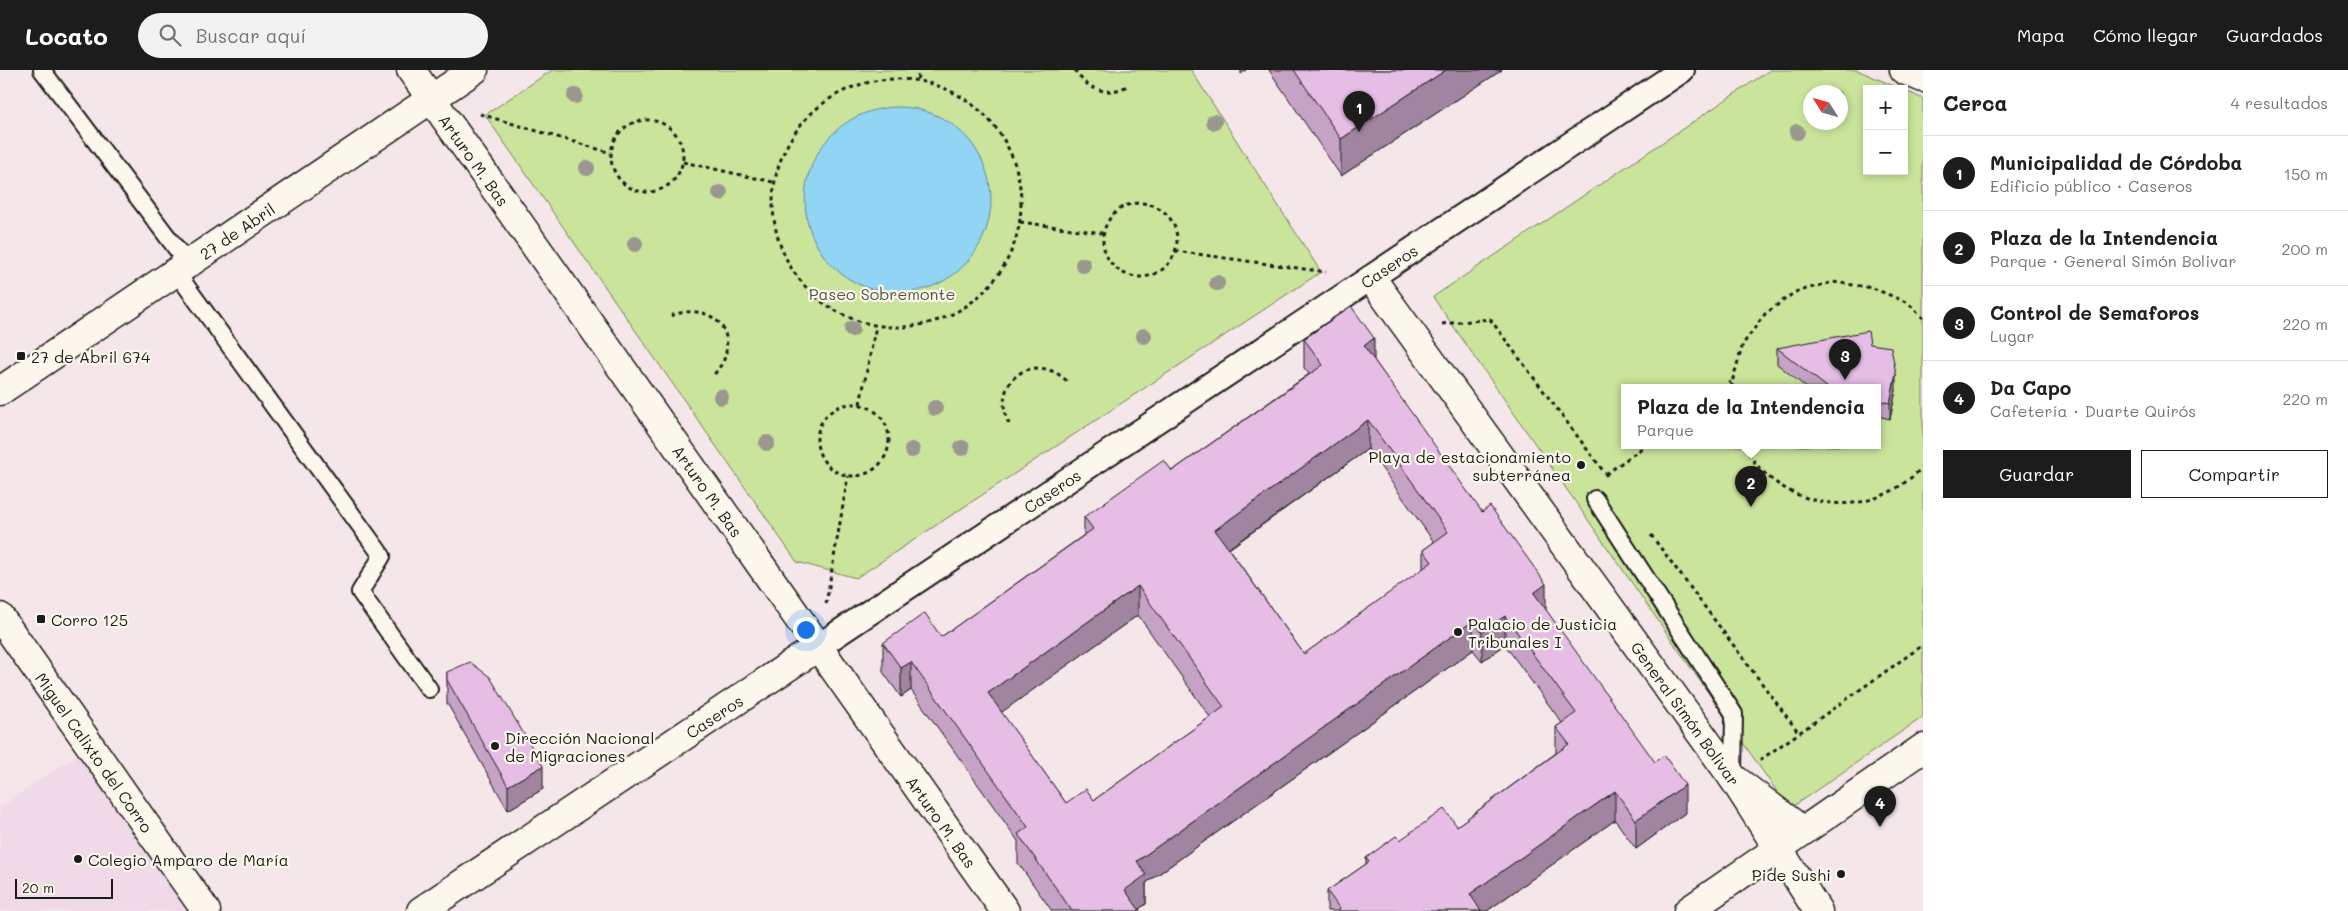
<!DOCTYPE html>
<html lang="es">
<meta charset="utf-8">
<style>
body{margin:0;font-family:Mali,sans-serif;background:#f2f2f2;color:#202124}
.controls{position:absolute;right:15px;top:15px;display:grid;overflow:hidden;border-radius:0px;box-shadow:0 2px 8px #0003}
.controls button{width:45px;height:45px;display:grid;place-items:center;padding:0;border:0;border-bottom:1px solid #e0e0e0;background:#fff;color:#202124;font:25px sans-serif}
.compass{position:absolute;left:1803px;top:15px;width:45px;height:45px;border-radius:50%;background:#fff;box-shadow:0 2px 8px #0003;rotate:307deg}
.scale{position:absolute;left:15px;bottom:12px;width:98px;box-sizing:border-box;padding-left:5px;border:2px solid #1c1c1c;border-top:0;font-size:14px;line-height:18px;white-space:nowrap;color:#1c1c1c;-webkit-text-stroke:4px #fbf7ec;paint-order:stroke}
.you{position:absolute;left:805px;top:559px;width:18px;height:18px;margin:-12px;border:4px solid #fff;border-radius:50%;background:#1a73e8;box-shadow:0 0 0 8px #1a73e833}
.badge{display:grid;place-items:center;width:32px;height:32px;border-radius:50%;background:#1c1c1c;color:#fff;font-size:16px;font-weight:700}
.pin{position:absolute;translate:-50% -41px;filter:drop-shadow(0 1px 2px #0008)}
.pin::after{content:'';position:absolute;top:26px;width:18px;height:15px;background:inherit;clip-path:polygon(0 0,100% 0,50% 100%)}
.popup{position:absolute;left:1621px;top:314px;width:260px;height:65px;box-sizing:border-box;display:grid;place-content:center;border-radius:0px;background:#fff;filter:drop-shadow(0 1px 4px #0005);font-size:16px;white-space:nowrap;color:#757577}
.popup b{font-size:19px;color:#202124}
.popup::after{content:'';position:absolute;left:50%;top:100%;margin-left:-10px;border:10px solid transparent;border-top-color:#fff}
.list{margin:0;padding:0;list-style:none}
h2{display:flex;justify-content:space-between;align-items:center;height:65px;margin:0;padding:0 20px;font-size:21px}
h2 small{font-size:16px;font-weight:400;color:#757577}
.list li{display:grid;grid-template-columns:32px 1fr auto;gap:15px;align-items:center;box-sizing:border-box;height:75px;padding:0 20px;border-top:1px solid #e0e0e0}
.list b{display:block;font-size:19px;white-space:nowrap}
.list p{margin:0;font-size:16px;white-space:nowrap;color:#757577}
.list em{font-size:16px;font-style:normal;color:#757577}
.actions{display:flex;gap:10px;padding:15px 20px}
.actions a{flex:1;padding:11px 0;border:1px solid #1c1c1c;border-radius:0px;text-align:center;font-size:18px;color:#1c1c1c}
.actions .main{background:#1c1c1c;color:#fff}
.icon{flex:none;width:28px;height:28px;fill:none;stroke:currentColor;stroke-width:2;stroke-linecap:round;stroke-linejoin:round}
.map{position:relative;flex:none;width:1923px;height:841px;overflow:hidden}
header{display:flex;align-items:center;gap:30px;box-sizing:border-box;height:70px;padding:0 25px;background:#1c1c1c;color:#fff}
header strong{font-size:24px}
nav{display:flex;gap:28px;margin-inline-start:auto;font-size:18px}
.search{width:350px;height:45px;background:#f2f2f2;display:flex;align-items:center;gap:12px;box-sizing:border-box;padding:0 18px;border-radius:28px;color:#757577;font-size:19px}
main{display:flex}
aside{flex:1;background:#fff}
.map>svg:first-child{display:block}
.built{fill:#f0dae8}
.green{fill:#cae49b;stroke:#73805c;fill-rule:evenodd}
.water{fill:#92d4f4;stroke:#638a9e}
.lines{fill:none;stroke-linecap:round;stroke-linejoin:round}
.service-casing{stroke:#1c1c1c;stroke-width:20}
.pedestrian-casing{stroke:#1c1c1c;stroke-width:28}
.minor-casing{stroke:#1c1c1c;stroke-width:31}
.secondary-casing{stroke:#1c1c1c;stroke-width:31}
.primary-casing{stroke:#1c1c1c;stroke-width:31}
.path{stroke:#1c1c1c;stroke-width:3;stroke-dasharray:4 4;stroke-linecap:butt}
.service{stroke:#fbf7ec;stroke-width:16}
.pedestrian{stroke:#fbf7ec;stroke-width:24}
.minor{stroke:#fbf7ec;stroke-width:28}
.secondary{stroke:#fbf7ec;stroke-width:28}
.primary{stroke:#fbf7ec;stroke-width:28}
.tree{fill:#9a988e}
.wall{fill:#c6a3c5;stroke:#1c1c1c;fill-rule:evenodd}
.shaded-wall{fill:#a184a0;stroke:#1c1c1c}
.building{fill:#e6bde5;stroke:#1c1c1c;fill-rule:evenodd}
.poi-dot{fill:#1c1c1c;stroke:#fbf7ec;stroke-width:2}
.labels{text-anchor:middle;dominant-baseline:central;stroke-width:4.5;stroke-linejoin:round;paint-order:stroke}
.street-label{font-size:16px;fill:#1c1c1c;stroke:#fbf7ec}
.park-label{font-size:16px;fill:#505842;stroke:#fbf7ec}
.poi-label{font-size:16px;fill:#1c1c1c;stroke:#fbf7ec;text-anchor:start}
</style>
<header>
<strong>Locato</strong>
<div class="search"><svg class="icon" aria-label="search" viewBox="0 0 24 24"><circle cx="10" cy="10" r="6"/><path d="M15 15l6 6"/></svg>Buscar aquí</div>
<nav><a>Mapa</a><a>Cómo llegar</a><a>Guardados</a></nav>
</header>
<main>
<div class="map">
<svg width="1923" height="841" viewBox="0 0 1923 841">
<rect width="100%" height="100%" fill="#f5e6ea"/>
<filter id="ink" filterUnits="userSpaceOnUse"><feTurbulence type="fractalNoise" baseFrequency=".02" numOctaves="2"/><feDisplacementMap in="SourceGraphic" scale="10" xChannelSelector="R" yChannelSelector="G"/><feConvolveMatrix kernelMatrix="1 2 1 2 8 2 1 2 1" color-interpolation-filters="sRGB"/></filter>
<g filter="url(#ink)">
<!-- built -->
<polygon class="built" points="81,682 193,841 0,841 0,737"/>
<!-- green -->
<g class="green">
<polygon points="552,0 1191,0 1321,202 856,508 797,492 485,45"/>
<path d="M1770 0H1857L1901 19H1867V101H1904V20L1923 29V647L1789 739 1433 227ZM1810 22H1840V52H1810ZM1625 318H1877V376H1625Z"/>
</g>
<!-- water -->
<circle class="water" cx="898" cy="130" r="93"/>
<g class="lines">
<!-- service casing -->
<g class="service-casing">
<g id="service">
<polyline points="42,0 188,194"/>
<polyline points="176,202 382,486 360,522 429,619"/>
<polyline points="1595,429 1734,644 1733,706"/>
</g>
</g>
<!-- pedestrian casing -->
<g class="pedestrian-casing">
<g id="pedestrian">
<path id="s1" d="M819 576 1682 0"/>
</g>
</g>
<!-- minor casing -->
<g class="minor-casing">
<g id="minor">
<path id="s2" d="M411 0 1005 841"/>
<path id="s3" d="M1372 209 1733 708 1818 841"/>
<path id="s4" d="M0 321 474 0"/>
<path id="s5" d="M0 547 206 841"/>
<path id="s6" d="M421 841 819 576"/>
</g>
</g>
<!-- secondary casing -->
<g class="secondary-casing">
<g id="secondary">
<polyline points="1733,708 1803,761"/>
<polyline points="1688,841 1923,678"/>
</g>
</g>
<!-- primary casing -->
<g class="primary-casing">
<polyline id="primary" points="1904,0 1923,8"/>
</g>
<!-- path -->
<g class="path">
<path d="M1075 0C1087 21 1109 27 1129 15"/>
<circle cx="897" cy="133" r="124"/>
<polyline points="917,9 920,0"/>
<polyline points="480,44 611,83"/>
<circle cx="647" cy="86" r="36"/>
<polyline points="683,92 773,112"/>
<circle cx="1140" cy="170" r="37"/>
<polyline points="1020,152 1102,163"/>
<polyline points="1175,181 1326,202"/>
<path d="M671 246C698 234 732 247 726 282 725 291 719 298 713 306"/>
<polyline points="1442,254 1490,249 1607,406"/>
<polyline points="1723,318 1731,312"/>
<polyline points="1732,318 1732,312 1743,274 1765,244 1795,222 1833,212 1873,218 1908,233 1923,248"/>
<circle cx="853" cy="370" r="36"/>
<polyline points="860,334 876,256"/>
<path d="M1009 354C989 310 1035 278 1069 313"/>
<path d="M1745 376C1765 421 1826 444 1872 429 1893 423 1908 411 1923 397"/>
<polyline points="1606,404 1645,376"/>
<polyline points="1651,465 1799,663 1923,575"/>
<polyline points="826,534 848,406"/>
<polyline points="1760,690 1799,663"/>
</g>
<!-- service -->
<use href="#service" class="service"/>
<!-- pedestrian -->
<use href="#pedestrian" class="pedestrian"/>
<!-- minor -->
<use href="#minor" class="minor"/>
<!-- secondary -->
<use href="#secondary" class="secondary"/>
<!-- primary -->
<use href="#primary" class="primary"/>
</g>
<!-- trees -->
<g class="tree">
<circle cx="575" cy="26" r="8"/>
<circle cx="1214" cy="52" r="8"/>
<circle cx="1797" cy="62" r="8"/>
<circle cx="587" cy="98" r="8"/>
<circle cx="720" cy="123" r="8"/>
<circle cx="635" cy="174" r="8"/>
<circle cx="1083" cy="195" r="8"/>
<circle cx="1217" cy="213" r="8"/>
<circle cx="852" cy="259" r="8"/>
<circle cx="1144" cy="266" r="8"/>
<circle cx="721" cy="327" r="8"/>
<circle cx="935" cy="338" r="8"/>
<circle cx="767" cy="373" r="8"/>
<circle cx="962" cy="378" r="8"/>
<circle cx="912" cy="380" r="8"/>
</g>
<!-- wall -->
<g class="wall">
<polygon points="1269,0 1502,0 1341,106"/>
<path d="M1304 269 1374 290 1685 743 1636 779 1615 750 1487 841H1327V821L1366 794V788L1400 770 1457 756 1556 683V657L1562 653 1505 575 1482 591 1473 580 1146 813V834L1139 839 1140 841H1052L1018 793V771L911 620 901 627 883 602V573L941 567 1084 465V447L1172 401 1309 304 1304 298ZM1368 379 1434 472 1423 480V499L1304 584 1229 479ZM1138 545 1210 647 1094 730 1066 733 1001 642Z"/>
<polygon points="1870,274 1896,320 1890,349 1877,346 1877,318 1807,318 1777,294 1777,278"/>
<polygon points="447,602 543,719 508,740 447,633"/>
</g>
<!-- shaded-wall -->
<g class="shaded-wall">
<polygon points="1241,0 1246,0 1241,4"/>
<polygon points="1446,0 1502,0 1341,106 1341,69"/>
<polygon points="1374,268 1374,297 1364,276"/>
<polygon points="1896,304 1896,320 1890,349 1890,333"/>
<polygon points="1368,350 1368,379 1215,488 1215,460"/>
<polygon points="1546,514 1546,543 1534,523"/>
<polygon points="1138,516 1138,545 988,652 988,623"/>
<polygon points="1505,546 1505,575 1482,591 1482,562"/>
<polygon points="1473,551 1473,580 1146,813 1146,834 1136,841 1125,820 1137,791"/>
<polygon points="911,592 911,620 901,627 901,598"/>
<polygon points="543,696 543,719 508,740 508,716"/>
<polygon points="1685,715 1685,743 1636,779 1636,750"/>
<polygon points="1615,721 1615,750 1487,841 1470,841 1470,824"/>
</g>
<!-- building -->
<g class="building">
<polygon points="1294,0 1446,0 1341,69"/>
<path d="M1351 236 1374 268 1364 276 1482 442 1490 436 1546 514 1534 523 1655 692 1664 685 1685 715 1636 750 1615 721 1470 824 1481 841H1337L1340 839 1327 821 1369 792 1366 788 1396 766 1400 770 1444 739 1457 756 1569 674 1556 657 1576 643 1505 546 1482 562 1473 551 1137 791 1146 805 1125 820 1140 841H1072L1018 764 1028 757 911 592 901 598 883 573 925 543 941 567 1093 459 1084 447 1164 390 1172 401 1323 295 1304 269ZM1368 350 1448 462 1423 480 1432 492 1304 584 1215 460ZM1138 516 1224 637 1094 730 1086 719 1066 733 988 623Z"/>
<polygon points="1868,261 1870,274 1891,277 1896,304 1890,333 1877,330 1877,318 1828,318 1777,278"/>
<polygon points="470,592 490,607 543,696 508,716 447,610 447,602"/>
</g>
</g>
<!-- markers -->
<g class="poi-dot">
<rect x="16" y="281" width="10" height="10" rx="2.5"/>
<circle cx="1581" cy="395" r="5"/>
<rect x="36" y="544" width="10" height="10" rx="2.5"/>
<circle cx="1458" cy="562" r="5"/>
<circle cx="495" cy="676" r="5"/>
<circle cx="78" cy="789" r="5"/>
<circle cx="1841" cy="804" r="5"/>
</g>
<g class="labels">
<!-- street labels -->
<g class="street-label">
<text stroke="none"><textPath href="#s2" startOffset="110">Arturo M. Bas</textPath></text>
<text stroke="none"><textPath href="#s4" startOffset="286">27 de Abril</textPath></text>
<text stroke="none"><textPath href="#s1" startOffset="685">Caseros</textPath></text>
<text stroke="none"><textPath href="#s2" startOffset="515">Arturo M. Bas</textPath></text>
<text stroke="none"><textPath href="#s1" startOffset="280">Caseros</textPath></text>
<text stroke="none"><textPath href="#s3" startOffset="536">General Simón Bolivar</textPath></text>
<text stroke="none"><textPath href="#s6" startOffset="352">Caseros</textPath></text>
<text stroke="none"><textPath href="#s5" startOffset="165">Miguel Calixto del Corro</textPath></text>
<text stroke="none"><textPath href="#s2" startOffset="920">Arturo M. Bas</textPath></text>
</g>
<!-- park labels -->
<g class="park-label">
<text x="882" y="223">Paseo Sobremonte</text>
</g>
<!-- poi labels -->
<g class="poi-label">
<text x="31" y="286">27 de Abril 674</text>
<text x="1571" y="386" text-anchor="end">Playa de estacionamiento<tspan x="1571" dy="18">subterránea</tspan></text>
<text x="51" y="549">Corro 125</text>
<text x="1468" y="553">Palacio de Justicia<tspan x="1468" dy="18">Tribunales I</tspan></text>
<text x="505" y="667">Dirección Nacional<tspan x="505" dy="18">de Migraciones</tspan></text>
<text x="88" y="789">Colegio Amparo de María</text>
<text x="1831" y="804" text-anchor="end">Pide Sushi</text>
</g>
</g>
</svg>
<div class="controls">
<button>+</button>
<button>−</button>
</div>
<svg class="compass" viewBox="-18 -18 36 36"><path d="M0-13l5 13h-10z" fill="#e53935"/><path d="M0 13l5-13h-10z" fill="#757577"/></svg>
<div class="scale">20 m</div>
<div class="you"></div>
<div class="pin badge" style="left:1359px;top:62px">1</div>
<div class="pin badge" style="left:1751px;top:437px">2</div>
<div class="popup"><b>Plaza de la Intendencia</b>Parque</div>
<div class="pin badge" style="left:1845px;top:310px">3</div>
<div class="pin badge" style="left:1880px;top:757px">4</div>
</div>
<aside>
<h2>Cerca<small>4 resultados</small></h2>
<ul class="list">
<li><span class="badge">1</span><div><b>Municipalidad de Córdoba</b><p>Edificio público · Caseros</p></div><em>150 m</em></li>
<li><span class="badge">2</span><div><b>Plaza de la Intendencia</b><p>Parque · General Simón Bolivar</p></div><em>200 m</em></li>
<li><span class="badge">3</span><div><b>Control de Semaforos</b><p>Lugar</p></div><em>220 m</em></li>
<li><span class="badge">4</span><div><b>Da Capo</b><p>Cafetería · Duarte Quirós</p></div><em>220 m</em></li>
</ul>
<div class="actions"><a class="main">Guardar</a><a>Compartir</a></div>
</aside>
</main>
